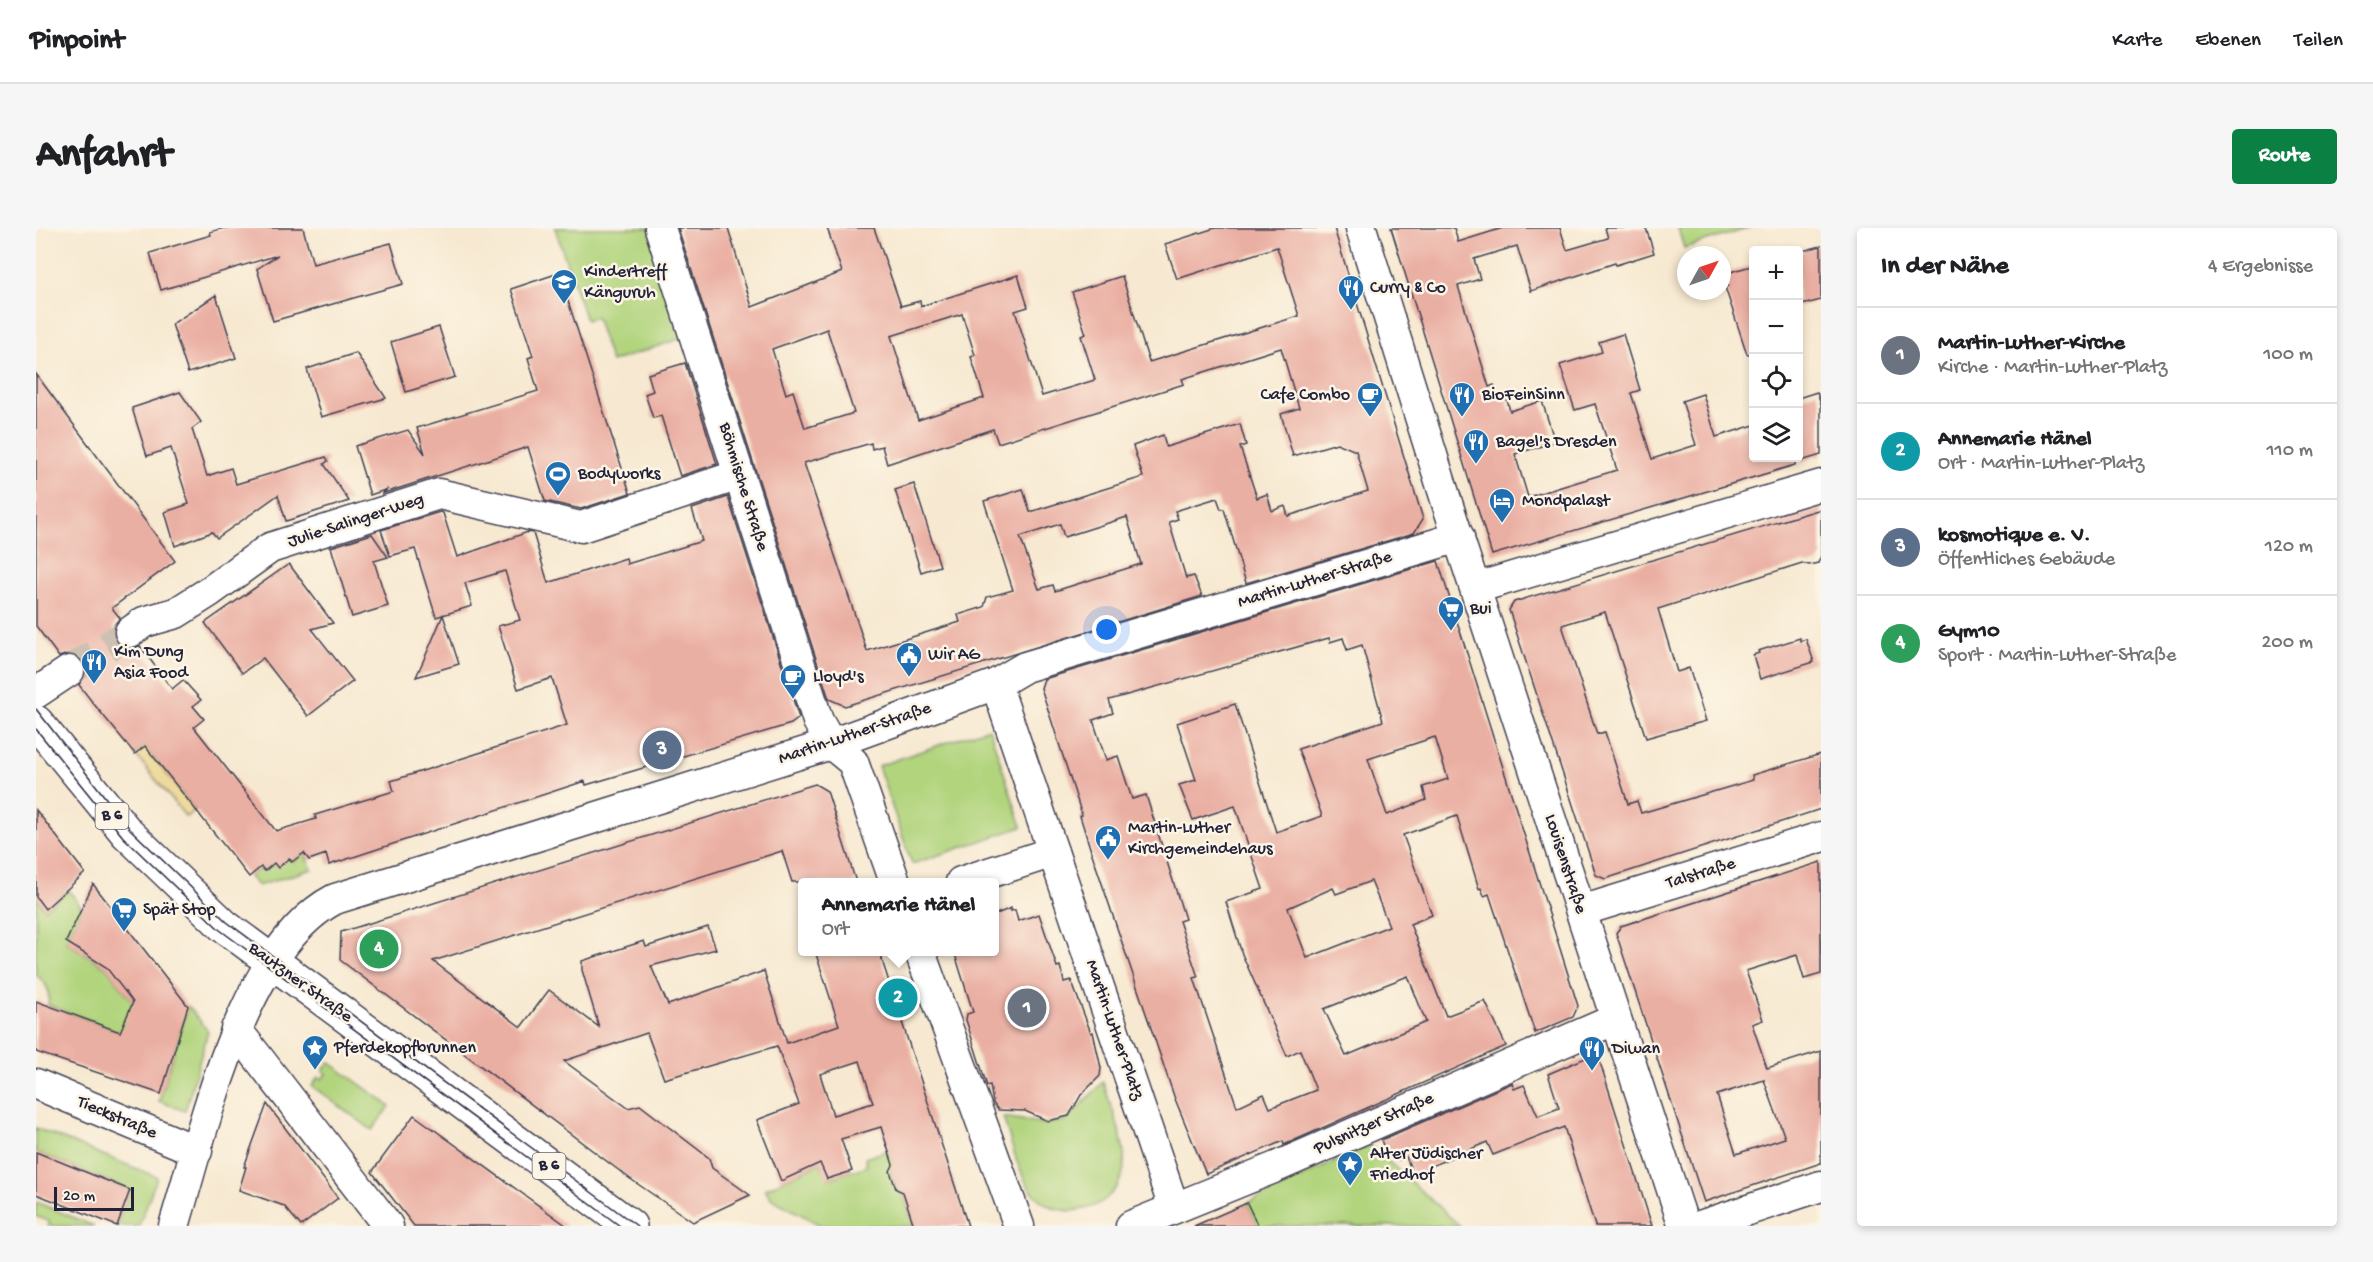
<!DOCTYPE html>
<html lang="de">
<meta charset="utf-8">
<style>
body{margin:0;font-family:"Gochi Hand",sans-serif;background:#f6f6f6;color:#202124}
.controls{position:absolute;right:18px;top:18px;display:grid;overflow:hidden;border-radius:6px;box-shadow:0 3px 9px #0003}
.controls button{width:54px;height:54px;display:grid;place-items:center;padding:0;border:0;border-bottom:2px solid #e0e0e0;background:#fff;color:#202124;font:30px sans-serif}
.compass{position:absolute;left:1641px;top:18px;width:54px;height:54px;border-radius:50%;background:#fff;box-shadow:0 3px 9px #0003;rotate:50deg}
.scale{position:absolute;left:18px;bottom:15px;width:80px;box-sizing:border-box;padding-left:6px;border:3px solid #22223b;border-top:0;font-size:16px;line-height:21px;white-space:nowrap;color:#22223b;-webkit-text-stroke:4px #fcf5e5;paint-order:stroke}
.you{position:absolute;left:1071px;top:402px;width:21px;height:21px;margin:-15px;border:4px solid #fff;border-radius:50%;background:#1a73e8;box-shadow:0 0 0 9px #1a73e833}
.badge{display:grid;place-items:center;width:39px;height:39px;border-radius:50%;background:#0b8043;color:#fff;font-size:20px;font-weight:700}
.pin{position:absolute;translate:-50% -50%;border:3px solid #fff;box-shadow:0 2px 6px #0006}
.popup{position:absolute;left:762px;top:650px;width:201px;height:78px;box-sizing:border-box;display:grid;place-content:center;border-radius:6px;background:#fff;filter:drop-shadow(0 2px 4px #0005);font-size:20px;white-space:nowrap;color:#757577}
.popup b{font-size:22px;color:#202124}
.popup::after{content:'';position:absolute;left:50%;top:100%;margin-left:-12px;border:12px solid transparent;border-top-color:#fff}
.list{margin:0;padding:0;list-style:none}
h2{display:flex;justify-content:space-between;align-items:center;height:78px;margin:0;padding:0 24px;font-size:26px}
h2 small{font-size:20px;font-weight:400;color:#757577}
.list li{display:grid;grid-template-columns:39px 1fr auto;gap:18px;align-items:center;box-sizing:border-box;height:96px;padding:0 24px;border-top:2px solid #e0e0e0}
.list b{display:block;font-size:22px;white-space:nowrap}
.list p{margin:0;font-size:20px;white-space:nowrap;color:#757577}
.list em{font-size:20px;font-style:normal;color:#757577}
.icon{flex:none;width:33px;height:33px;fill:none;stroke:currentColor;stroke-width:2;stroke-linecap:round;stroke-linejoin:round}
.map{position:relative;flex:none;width:1785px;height:998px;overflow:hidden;border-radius:6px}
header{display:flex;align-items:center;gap:36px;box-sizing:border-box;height:84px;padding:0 30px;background:#fff;border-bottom:2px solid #e0e0e0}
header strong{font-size:28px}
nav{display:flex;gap:33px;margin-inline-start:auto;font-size:21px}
.intro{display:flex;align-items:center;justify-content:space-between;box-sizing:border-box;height:144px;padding:0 36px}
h1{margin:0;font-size:42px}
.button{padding:15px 27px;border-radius:6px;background:#0b8043;color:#fff;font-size:21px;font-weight:700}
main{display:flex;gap:36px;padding:0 36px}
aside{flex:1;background:#fff;border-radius:6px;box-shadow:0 3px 9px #0003}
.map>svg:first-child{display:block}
.green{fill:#b1d47d;stroke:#6a7b5c;stroke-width:1.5}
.sand{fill:#eeda9e;stroke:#887e6c;stroke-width:1.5}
.building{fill:#eaafa3;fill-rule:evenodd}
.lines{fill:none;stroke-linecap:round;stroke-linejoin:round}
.street-tunnel{stroke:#ccc1b3;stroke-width:30;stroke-dasharray:30 15;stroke-linecap:butt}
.street-casing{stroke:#424052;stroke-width:33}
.primary-casing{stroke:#424052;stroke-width:36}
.street{stroke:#fff;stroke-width:30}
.primary{stroke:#fff;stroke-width:33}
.tram{stroke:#22223b;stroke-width:1.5}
.labels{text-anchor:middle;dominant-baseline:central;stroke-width:5;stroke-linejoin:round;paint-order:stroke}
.shield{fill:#fcf5e5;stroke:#63616e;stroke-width:1.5}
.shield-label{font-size:16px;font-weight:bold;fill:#22223b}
.poi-label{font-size:18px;fill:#22223b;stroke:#fcf5e5;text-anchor:start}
.street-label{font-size:18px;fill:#22223b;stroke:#fcf5e5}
</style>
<header>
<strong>Pinpoint</strong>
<nav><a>Karte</a><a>Ebenen</a><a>Teilen</a></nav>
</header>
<div class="intro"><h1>Anfahrt</h1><a class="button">Route</a></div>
<main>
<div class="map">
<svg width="1785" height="998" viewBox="0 0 1785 998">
<rect width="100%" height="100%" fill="#fcf5e5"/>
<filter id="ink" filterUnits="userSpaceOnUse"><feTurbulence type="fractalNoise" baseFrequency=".0167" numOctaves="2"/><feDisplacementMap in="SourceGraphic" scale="12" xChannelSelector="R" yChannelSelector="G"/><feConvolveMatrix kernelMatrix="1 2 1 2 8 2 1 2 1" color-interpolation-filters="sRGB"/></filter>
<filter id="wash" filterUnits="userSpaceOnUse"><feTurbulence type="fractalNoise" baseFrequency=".008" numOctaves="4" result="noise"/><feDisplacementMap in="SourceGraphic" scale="24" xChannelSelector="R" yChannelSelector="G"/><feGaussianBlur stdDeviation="1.35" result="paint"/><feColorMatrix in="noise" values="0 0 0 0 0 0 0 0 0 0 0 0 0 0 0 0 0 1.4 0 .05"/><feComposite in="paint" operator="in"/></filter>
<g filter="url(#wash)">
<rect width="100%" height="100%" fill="#f7e9d1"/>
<!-- green -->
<g class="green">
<polygon points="519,0 616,0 652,108 575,134 560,89 550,92"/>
<polygon points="1642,0 1714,0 1648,20"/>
<polygon points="953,500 986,599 876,636 842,538"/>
<polygon points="268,625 276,641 222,658 213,649 225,639 229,643 238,635 242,639 253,630 257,634"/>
<path d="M33 662 46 680 30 714 70 739 97 774 107 813 12 777C14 763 12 756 0 747V663L1 671 9 681Z"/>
<polygon points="152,778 172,803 149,883 123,873"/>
<polygon points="293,834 354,878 336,902 276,858 282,849 286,851 290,846 287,843"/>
<path d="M1067 854C1074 876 1091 916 1088 939 1082 981 1026 998 998 966 981 945 976 914 967 889L1010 896 1031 892Z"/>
<polygon points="0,900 121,949 103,998 81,998 94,962 0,924"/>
<polygon points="1334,917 1424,998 1222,998 1211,975"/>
<polygon points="853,922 858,939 854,943 860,960 866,961 878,998 786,998 736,971 729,961 784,935 792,951 831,938 829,930"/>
<polygon points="0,974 58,998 12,998 14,994 0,988"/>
</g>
<!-- sand -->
<polygon class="sand" points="109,518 159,582 150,589 99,526"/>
<g id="blocks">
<!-- building -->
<g class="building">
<polygon points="188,0 267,0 277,36 355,15 367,56 237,93 221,41 242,27 125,62 114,25 175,7 174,4"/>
<path d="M642 0H692L716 79 806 44 791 0H838L865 78 884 73 885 78 982 47 992 79 979 83 1006 168 1059 152 1045 108 1050 106 1036 64 1086 48 1113 134 1263 88 1241 19 1141 51 1129 16 1179 0H1298L1387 291 1378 305 1210 355 1188 281H1185L1181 270 1139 283 1142 291 1133 294 1150 350 1158 348 1166 368 809 478 793 471ZM926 86 939 127 935 129 948 170 882 192 855 108ZM791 101 818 185 769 200 757 163 750 166 736 121ZM1245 120 1263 180 1245 186 1257 228 1301 215 1320 223 1332 263 1252 288 1249 278 1236 283 1231 266 1221 270 1204 219 1210 217 1204 196 1130 219 1127 207 1097 218 1107 249 994 284 987 261 948 273 977 362 951 369 948 379 922 387 924 394 831 423 768 235 835 215 836 221 846 218 851 236 957 201 962 215 1148 156 1146 151ZM1091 289 1105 336 1019 363 1017 357 1003 361 984 309 1024 296 1028 309Z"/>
<polygon points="1355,0 1418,0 1422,14 1467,0 1524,0 1531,22 1572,10 1569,0 1610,0 1618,25 1580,37 1579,35 1495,63 1481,18 1438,31 1444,51 1422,58 1453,159 1458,157 1463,170 1470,168 1474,183 1506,173 1519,214 1479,226 1492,269 1581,242 1559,176 1539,182 1524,137 1566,124 1563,114 1587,106 1604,162 1595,165 1616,231 1660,217 1646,173 1667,166 1680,209 1718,197 1718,230 1759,230 1759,237 1456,327"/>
<polygon points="1785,18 1785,72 1762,78 1762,24"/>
<polygon points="1718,37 1718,125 1711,126 1689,59 1692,58 1688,46"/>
<polygon points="523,45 594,265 545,281 509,273 492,219 345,266 352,261 334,267 319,218 372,202 389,226 381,200 502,163 492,130 497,128 475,61"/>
<polygon points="180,67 200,130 152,145 136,96"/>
<polygon points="403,99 419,149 370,164 355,114"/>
<polygon points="320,125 350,170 285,189 271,141"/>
<polygon points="649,135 681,236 644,248 625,188 617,190 609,166 617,163 612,146"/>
<polygon points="0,146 139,333 76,380 84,390 78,397 80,414 87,420 96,421 104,418 136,461 147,452 165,472 157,478 168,491 158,499 240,603 280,591 279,587 358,563 355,553 531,497 516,450 482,461 462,398 484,392 469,343 429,355 436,378 400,389 379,321 354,328 345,302 404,284 407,285 421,329 492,304 497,305 512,355 590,330 591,336 666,313 656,281 692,269 763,490 755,496 550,557 549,553 293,637 290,626 273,632 268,625 256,634 253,630 242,640 238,635 229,643 225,639 213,649 109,518 99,526 57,475 43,457 50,442 47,433 32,426 23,429 0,398"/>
<polygon points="144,164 165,194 156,201 171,248 195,240 200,256 290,229 292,233 288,236 313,273 250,293 242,267 181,310 176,304 139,318 129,284 153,276 135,220 111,228 96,180"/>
<polygon points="1781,164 1785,176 1785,227 1762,234 1762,170"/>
<polygon points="878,256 904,338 885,344 859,262"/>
<polygon points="1785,281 1785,328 1782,335 1773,337 1766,335 1622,381 1641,444 1653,440 1670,493 1610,510 1569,384 1526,397 1561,506 1569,504 1592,576 1601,573 1605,585 1717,552 1716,547 1785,526 1785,581 1569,651 1560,647 1473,382 1478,374"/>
<polygon points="336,306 352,329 338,333 352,378 316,389 295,319"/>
<path d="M1402 333 1542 778 1537 789 1499 805 1453 666 1448 668 1445 660 1443 661 1421 588 1367 607 1396 687 1374 696 1410 788 1449 773 1470 818 1248 917 1247 913 1170 946 1139 871 1055 623 1044 588 1046 587 1005 460 1008 451ZM1293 410 1294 414 1307 410 1311 422 1326 417 1347 493 1262 521 1286 588 1240 604 1199 476 1141 495 1160 552 1143 557 1157 592 1199 578 1227 661 1190 674 1206 726 1251 828 1264 822 1280 862 1234 880 1228 866 1201 879 1158 750 1162 749 1143 693 1149 691 1110 567 1096 571 1082 528 1070 532 1057 492 1077 485 1073 472ZM1399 509 1412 551 1387 559 1390 572 1351 587 1332 531ZM1335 653 1353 698 1271 730 1252 680 1297 660 1300 666ZM1372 748 1390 794 1310 828 1288 781Z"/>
<polygon points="253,336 297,395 276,401 317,453 272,488 227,430 206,445 169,395"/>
<polygon points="407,387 423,436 380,449 393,420"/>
<polygon points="1764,410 1764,413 1770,411 1778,434 1724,451 1717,427 1723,425 1722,423"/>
<path d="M779 556 791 563 820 654H756L746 623 397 733 485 799 513 762 563 799 546 742V733L608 713 610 719 672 699 680 721 615 738 632 777 728 743 751 815 803 797 779 723H843L932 998H878L867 964 860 961 854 943 857 937 845 899 805 911 816 943 791 951 784 935 745 953 721 892 763 876 741 818 628 851 611 805 528 833 592 880 604 877 673 930 676 940 714 967 657 994 593 950 304 732 305 704ZM824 833 837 875 797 887 784 846Z"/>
<polygon points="0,582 49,645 9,681 0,669"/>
<path d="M1785 634V746L1768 751 1761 727 1710 743 1727 792 1716 796 1731 840 1785 823V935L1668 974 1580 705 1585 698ZM1728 852 1749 910 1700 926 1681 867Z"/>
<polygon points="57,656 152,778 125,866 0,824 0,773 84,804 97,774 70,739 30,714"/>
<polygon points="975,680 975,683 979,682 982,693 1003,686 1021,739 1024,738 1028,754 1035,752 1055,805 1057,804 1065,840 1064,848 1045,867 1033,888 1012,893 989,883 962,882 957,875 954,857 951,858 930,792 931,786 937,784 918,723 958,723 958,687"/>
<polygon points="1561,825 1616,998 1559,998 1528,899 1457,927 1451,914 1377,946 1370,929 1362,932 1348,920 1345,912 1476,855 1478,861 1488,857 1502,888 1523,880 1512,846"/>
<polygon points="231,876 302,970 265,998 248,978 203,962 210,939 208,939"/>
<polygon points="378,887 531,998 378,998 336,944"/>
<polygon points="0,924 94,962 81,998 0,966"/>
<polygon points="1211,975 1222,998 1158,998"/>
</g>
</g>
</g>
<g filter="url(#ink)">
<use href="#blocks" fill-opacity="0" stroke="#424052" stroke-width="1.5"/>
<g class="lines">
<!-- street-tunnel -->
<polyline class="street-tunnel" points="33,443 94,404"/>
<!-- street casing -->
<g class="street-casing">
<g id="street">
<polyline points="624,0 782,493 795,516 817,534 859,654"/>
<polyline points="1325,0 1411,275 1648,998"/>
<polyline points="1440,360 1785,257"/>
<polyline points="94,404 108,394 140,385 173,364 234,320 403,266 545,299 703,247"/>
<polyline points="960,456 1138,980"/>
<polyline points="0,465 33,443"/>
<polyline points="925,654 1017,624"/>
<polyline points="1545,683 1785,609"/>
<polyline points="884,724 983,998"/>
<polyline points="200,801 352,998"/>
<polyline points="0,856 161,923"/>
<path d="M138 998C167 904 206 719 299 671L795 516 960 456 989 439 1423 309"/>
<polyline points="1095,998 1240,939 1580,791"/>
<polyline points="1664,998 1785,958"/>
</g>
</g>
<!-- primary casing -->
<g class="primary-casing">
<polyline id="primary" points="0,494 91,605 188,698 594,998"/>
</g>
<!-- street -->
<use href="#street" class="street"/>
<!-- primary -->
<use href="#primary" class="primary"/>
<!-- tram -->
<g class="tram">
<polyline points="0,481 94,601 191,694 601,998"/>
<polyline points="0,501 87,609 184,702 584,998"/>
</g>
</g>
</g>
<!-- icons -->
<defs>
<g id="school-pin" transform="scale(1.35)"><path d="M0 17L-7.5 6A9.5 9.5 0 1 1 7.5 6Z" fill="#1f6fb2" stroke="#fcf5e5"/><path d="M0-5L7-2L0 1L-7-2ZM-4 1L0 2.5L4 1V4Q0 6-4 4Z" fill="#fff"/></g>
<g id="restaurant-pin" transform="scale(1.35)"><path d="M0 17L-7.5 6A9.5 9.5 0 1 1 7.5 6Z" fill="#1f6fb2" stroke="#fcf5e5"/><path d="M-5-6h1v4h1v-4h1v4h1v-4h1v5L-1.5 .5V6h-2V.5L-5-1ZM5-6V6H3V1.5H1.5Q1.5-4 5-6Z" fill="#fff"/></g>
<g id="cafe-pin" transform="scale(1.35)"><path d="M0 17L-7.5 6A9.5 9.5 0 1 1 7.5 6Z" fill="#1f6fb2" stroke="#fcf5e5"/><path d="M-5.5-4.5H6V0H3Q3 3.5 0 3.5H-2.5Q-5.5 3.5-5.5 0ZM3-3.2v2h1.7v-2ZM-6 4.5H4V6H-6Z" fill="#fff"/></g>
<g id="stadium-pin" transform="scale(1.35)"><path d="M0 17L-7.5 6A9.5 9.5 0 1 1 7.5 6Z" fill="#1f6fb2" stroke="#fcf5e5"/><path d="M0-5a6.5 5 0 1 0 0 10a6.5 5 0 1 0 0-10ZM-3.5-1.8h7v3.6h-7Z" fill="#fff"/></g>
<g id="hotel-pin" transform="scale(1.35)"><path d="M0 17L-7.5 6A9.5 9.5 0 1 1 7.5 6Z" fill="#1f6fb2" stroke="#fcf5e5"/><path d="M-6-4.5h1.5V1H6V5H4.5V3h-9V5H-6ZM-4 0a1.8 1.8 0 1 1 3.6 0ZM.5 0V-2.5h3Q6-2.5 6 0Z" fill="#fff"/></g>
<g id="supermarket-pin" transform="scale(1.35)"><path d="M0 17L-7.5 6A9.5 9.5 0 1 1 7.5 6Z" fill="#1f6fb2" stroke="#fcf5e5"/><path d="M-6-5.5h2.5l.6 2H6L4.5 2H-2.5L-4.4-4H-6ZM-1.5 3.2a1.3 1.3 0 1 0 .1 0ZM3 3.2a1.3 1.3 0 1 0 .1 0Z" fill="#fff"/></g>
<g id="civic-pin" transform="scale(1.35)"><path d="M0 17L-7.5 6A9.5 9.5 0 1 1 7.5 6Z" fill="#1f6fb2" stroke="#fcf5e5"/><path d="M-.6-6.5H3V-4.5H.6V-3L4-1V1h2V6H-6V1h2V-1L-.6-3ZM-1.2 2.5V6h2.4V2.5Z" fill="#fff"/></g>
<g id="sight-pin" transform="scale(1.35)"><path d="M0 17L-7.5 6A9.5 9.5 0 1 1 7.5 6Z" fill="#1f6fb2" stroke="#fcf5e5"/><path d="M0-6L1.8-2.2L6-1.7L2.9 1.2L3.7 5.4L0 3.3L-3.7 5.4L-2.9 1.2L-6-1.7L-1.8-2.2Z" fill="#fff"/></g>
</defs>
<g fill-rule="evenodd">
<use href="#school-pin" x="528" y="54"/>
<use href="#restaurant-pin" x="1315" y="60"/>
<use href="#cafe-pin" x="1334" y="167"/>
<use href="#restaurant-pin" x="1426" y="167"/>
<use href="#restaurant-pin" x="1440" y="214"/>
<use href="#stadium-pin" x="522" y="246"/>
<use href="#hotel-pin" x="1466" y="273"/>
<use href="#supermarket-pin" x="1415" y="381"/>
<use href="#civic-pin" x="873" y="427"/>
<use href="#restaurant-pin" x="58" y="434"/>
<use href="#cafe-pin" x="757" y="449"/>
<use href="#civic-pin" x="1072" y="610"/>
<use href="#supermarket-pin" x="88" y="682"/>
<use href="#sight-pin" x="279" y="820"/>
<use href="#restaurant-pin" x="1556" y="821"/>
<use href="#sight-pin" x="1314" y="936"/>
</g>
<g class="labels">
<!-- shield labels -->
<g class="shield">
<rect x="59.5" y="575" width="33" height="26" rx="4.5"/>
<rect x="496.5" y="925" width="33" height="26" rx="4.5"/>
</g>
<g class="shield-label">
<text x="76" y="588">B 6</text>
<text x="513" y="938">B 6</text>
</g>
<!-- poi labels -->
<g class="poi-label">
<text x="548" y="44">Kindertreff<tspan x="548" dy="21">Känguruh</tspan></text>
<text x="1334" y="60">Curry &amp; Co</text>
<text x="1314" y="167" text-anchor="end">Cafe Combo</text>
<text x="1446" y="167">BioFeinSinn</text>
<text x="1460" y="214">Bagel's Dresden</text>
<text x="542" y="246">Bodyworks</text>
<text x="1486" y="273">Mondpalast</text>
<text x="1434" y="381">Bui</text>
<text x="78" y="424">Kim Dung<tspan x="78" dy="21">Asia Food</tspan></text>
<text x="892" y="427">Wir AG</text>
<text x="777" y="449">Lloyd's</text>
<text x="1092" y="600">Martin-Luther<tspan x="1092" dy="21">Kirchgemeindehaus</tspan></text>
<text x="107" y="682">Spät Stop</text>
<text x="298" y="820">Pferdekopfbrunnen</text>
<text x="1576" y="821">Diwan</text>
<text x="1334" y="926">Alter Jüdischer<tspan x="1334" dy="21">Friedhof</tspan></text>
</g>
<!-- street labels -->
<g class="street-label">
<text transform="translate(707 259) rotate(73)">Böhmische Straße</text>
<text transform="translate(320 293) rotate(-18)">Julie-Salinger-Weg</text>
<text transform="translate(1279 352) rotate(-17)">Martin-Luther-Straße</text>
<text transform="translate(819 506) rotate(-19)">Martin-Luther-Straße</text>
<text transform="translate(1529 636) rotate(72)">Louisenstraße</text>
<text transform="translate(1665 646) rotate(-17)">Talstraße</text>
<text transform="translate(264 755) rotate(36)">Bautzner Straße</text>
<text transform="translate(1078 802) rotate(71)">Martin-Luther-Platz</text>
<text transform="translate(81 890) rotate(23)">Tieckstraße</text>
<text transform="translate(1338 896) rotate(-24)">Pulsnitzer Straße</text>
</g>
</g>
</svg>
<div class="controls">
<button>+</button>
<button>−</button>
<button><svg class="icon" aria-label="locate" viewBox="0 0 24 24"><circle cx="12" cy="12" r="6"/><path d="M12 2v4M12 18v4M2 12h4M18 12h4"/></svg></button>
<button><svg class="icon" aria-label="layers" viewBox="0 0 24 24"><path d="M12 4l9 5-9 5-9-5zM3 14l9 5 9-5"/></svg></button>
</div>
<svg class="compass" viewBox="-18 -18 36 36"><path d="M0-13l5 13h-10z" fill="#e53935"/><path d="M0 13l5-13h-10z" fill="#757577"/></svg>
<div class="scale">20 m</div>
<div class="you"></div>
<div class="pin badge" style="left:991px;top:780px;background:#6b7280">1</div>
<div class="pin badge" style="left:862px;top:770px;background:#0f9aa8">2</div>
<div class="popup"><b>Annemarie Hänel</b>Ort</div>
<div class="pin badge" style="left:626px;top:522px;background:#5c6f8a">3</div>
<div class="pin badge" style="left:343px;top:721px;background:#2e9e5b">4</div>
</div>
<aside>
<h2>In der Nähe<small>4 Ergebnisse</small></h2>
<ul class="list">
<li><span class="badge" style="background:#6b7280">1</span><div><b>Martin-Luther-Kirche</b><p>Kirche · Martin-Luther-Platz</p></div><em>100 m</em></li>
<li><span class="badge" style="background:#0f9aa8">2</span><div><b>Annemarie Hänel</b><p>Ort · Martin-Luther-Platz</p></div><em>110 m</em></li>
<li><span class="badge" style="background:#5c6f8a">3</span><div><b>kosmotique e. V.</b><p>Öffentliches Gebäude</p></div><em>120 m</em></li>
<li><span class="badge" style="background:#2e9e5b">4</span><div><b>Gym10</b><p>Sport · Martin-Luther-Straße</p></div><em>200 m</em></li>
</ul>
</aside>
</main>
